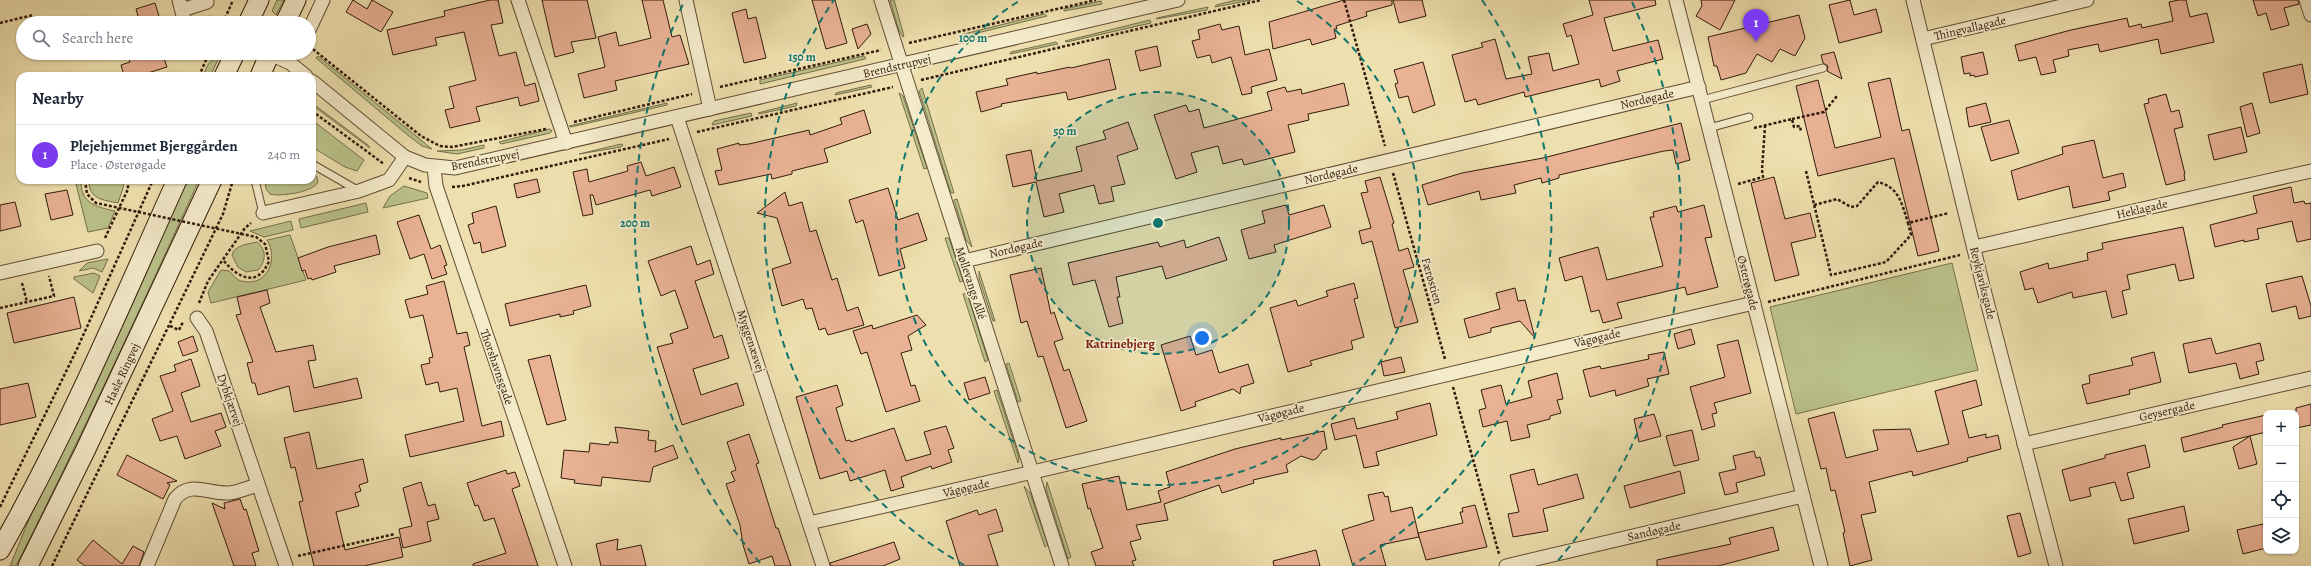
<!DOCTYPE html>
<meta charset="utf-8">
<style>
body{margin:0;font-family:Alegreya,serif;background:#f6f6f7;color:#1f2937}
.controls{position:absolute;right:12px;bottom:12px;display:grid;overflow:hidden;border-radius:8px;box-shadow:0 1px 3px #0004}
.controls button{width:36px;height:36px;display:grid;place-items:center;padding:0;border:0;border-bottom:1px solid #e0e1e3;background:#fff;color:#1f2937;font:20px sans-serif}
.you{position:absolute;left:1202px;top:338px;width:14px;height:14px;margin:-10px;border:3px solid #fff;border-radius:50%;background:#1a73e8;box-shadow:0 0 0 6px #1a73e833}
.badge{display:grid;place-items:center;width:26px;height:26px;border-radius:50%;background:#7c3aed;color:#fff;font-size:13px;font-weight:700}
.pin{position:absolute;translate:-50% -33px;filter:drop-shadow(0 1px 2px #0008)}
.pin::after{content:'';position:absolute;top:21px;width:14px;height:12px;background:inherit;clip-path:polygon(0 0,100% 0,50% 100%)}
.list{margin:0;padding:0;list-style:none}
h2{display:flex;justify-content:space-between;align-items:center;height:52px;margin:0;padding:0 16px;font-size:17px}
h2 small{font-size:13px;font-weight:400;color:#747a83}
.list li{display:grid;grid-template-columns:26px 1fr auto;gap:12px;align-items:center;box-sizing:border-box;height:60px;padding:0 16px;border-top:1px solid #e0e1e3}
.list b{display:block;font-size:15px;white-space:nowrap}
.list p{margin:0;font-size:13px;white-space:nowrap;color:#747a83}
.list em{font-size:13px;font-style:normal;color:#747a83}
.icon{flex:none;width:22px;height:22px;fill:none;stroke:currentColor;stroke-width:2;stroke-linecap:round;stroke-linejoin:round}
.map{position:relative;flex:none;width:2311px;height:566px;overflow:hidden}
.search{position:absolute;background:#fff;box-shadow:0 1px 3px #0004;left:16px;top:16px;width:300px;height:44px;display:flex;align-items:center;gap:10px;box-sizing:border-box;padding:0 14px;border-radius:22px;color:#747a83;font-size:15px}
.panel{position:absolute;background:#fff;box-shadow:0 1px 3px #0004;left:16px;top:72px;width:300px;height:112px;border-radius:12px}
.map>svg:first-child{display:block}
.green{fill:#bac289;stroke:#766e4a}
.building{fill:#e9b295;stroke:#321a0b}
.lines{fill:none;stroke-linecap:round;stroke-linejoin:round}
.lane-casing{stroke:#614c34;stroke-width:9}
.street-casing{stroke:#614c34;stroke-width:15}
.secondary-casing{stroke:#321a0b;stroke-width:21}
.path{stroke:#321a0b;stroke-width:2.5;stroke-dasharray:3 2;stroke-linecap:butt}
.lane{stroke:#f4ebca;stroke-width:7}
.street{stroke:#f4ebca;stroke-width:13}
.secondary{stroke:#f4ebca;stroke-width:19}
.path-bridge{stroke:#321a0b;stroke-width:2.5;stroke-dasharray:3 2;stroke-linecap:butt}
.ring{fill:none;stroke:#0f766e;stroke-width:2;stroke-dasharray:7 5}
.labels{text-anchor:middle;dominant-baseline:central;stroke-width:3.5;stroke-linejoin:round;paint-order:stroke}
.street-label{font-size:12px;fill:#321a0b;stroke:#f4ebca}
.neighbourhood-label{font-size:13px;font-weight:bold;fill:#7a1f14;stroke:#f4ebca}
.centre{fill:#0f766e;stroke:#f4ebca;stroke-width:2}
.ring-label{font-size:12px;text-anchor:middle;font-weight:bold;fill:#0f766e;stroke:#f4ebca;stroke-width:3.5;stroke-linejoin:round;paint-order:stroke}
</style>
<div class="map">
<svg width="2311" height="566" viewBox="0 0 2311 566">
<rect width="100%" height="100%" fill="#eee0ae"/>
<filter id="stains"><feTurbulence type="fractalNoise" baseFrequency=".005" numOctaves="4"/><feColorMatrix values="0 0 0 0 .2 0 0 0 0 .09 0 0 0 0 .02 0 0 0 .5 -.17"/></filter>
<radialGradient id="worn" r=".72"><stop offset=".6" stop-color="#630" stop-opacity="0"/><stop offset="1" stop-color="#630" stop-opacity=".3"/></radialGradient>
<!-- green -->
<g class="green">
<polygon points="277,0 284,0 276,15 272,11"/>
<polygon points="890,0 894,0 904,36 903,37 899,31"/>
<polygon points="1236,0 1251,0 1215,7 1216,5"/>
<polygon points="1101,1 1102,4 1064,11 1064,9"/>
<polygon points="1208,7 1207,10 1156,19 1157,18"/>
<polygon points="1044,14 1047,16 961,37 960,35"/>
<polygon points="1150,20 1151,23 1067,42 1065,41"/>
<polygon points="1056,42 1058,44 1010,54 1011,52"/>
<polygon points="318,56 432,149 422,146 410,137 316,58"/>
<polygon points="864,56 866,58 865,59 760,84 760,80"/>
<path d="M215 59 218 60 210 76H203C206 69 208 61 215 59Z"/>
<polygon points="871,85 872,87 835,95 836,93"/>
<polygon points="922,88 954,193 951,193 919,91"/>
<polygon points="899,93 903,96 927,168 924,169"/>
<polygon points="312,103 368,145 370,148 312,105"/>
<polygon points="667,103 667,105 571,127 569,126"/>
<polygon points="797,103 796,106 759,114 758,113"/>
<polygon points="751,113 752,116 712,125 714,121"/>
<polygon points="312,120 364,160 357,171 345,167 312,147"/>
<polygon points="550,129 552,131 550,133 501,144 499,142"/>
<polygon points="621,144 623,145 621,147 579,154"/>
<polygon points="484,145 484,148 457,154 437,151 462,150"/>
<path d="M312 172 317 177 318 182C314 192 280 197 270 194L266 189 265 180H312Z"/>
<path d="M75 180H81C80 203 96 207 115 211L108 228 88 232Z"/>
<path d="M89 180H124L123 188 118 203C103 200 88 199 89 180Z"/>
<path d="M188 180H199C140 310 80 439 16 566H10L30 517Z"/>
<polygon points="404,186 427,193 428,198 383,208 390,196"/>
<polygon points="957,199 972,247 966,240 954,200"/>
<polygon points="366,203 368,212 301,228 299,219"/>
<polygon points="291,221 293,230 264,237 250,231"/>
<path d="M290 235 306 280 211 303 208 292 221 270 229 271C234 275 235 279 241 281 267 288 279 259 267 240Z"/>
<polygon points="945,238 949,238 963,281 960,282"/>
<path d="M257 242C267 250 266 261 258 270L246 272 238 267 232 255C234 245 249 244 257 242Z"/>
<polygon points="108,259 102,272 93,268 79,271 87,263"/>
<polygon points="1952,263 1978,370 1796,414 1770,307"/>
<polygon points="979,271 995,321 993,321 979,278"/>
<polygon points="94,273 100,276 93,293 74,279 74,277"/>
<polygon points="967,293 988,360 985,362 963,294"/>
<polygon points="1009,363 1021,401 1018,402 1006,364"/>
<polygon points="997,390 1019,458 1018,463 994,391"/>
<polygon points="1047,482 1071,557 1068,559 1046,489"/>
<polygon points="1024,486 1030,493 1048,545 1045,547"/>
</g>
<!-- building -->
<g class="building">
<polygon points="353,0 367,9 372,0 393,12 381,32 346,12"/>
<polygon points="490,0 498,0 503,23 491,25 499,56 516,52 525,86 535,83 539,101 520,106 518,97 476,107 480,121 450,128 445,110 454,108 449,87 476,80 464,32 435,38 437,45 393,55 387,30 445,16 444,11"/>
<polygon points="542,0 587,0 596,38 571,42 574,52 555,57"/>
<polygon points="642,0 663,0 672,37 680,35 689,64 615,81 617,90 584,98 578,74 605,67 598,37 616,32 619,46 651,38"/>
<polygon points="812,0 835,0 847,43 826,49"/>
<polygon points="1344,0 1392,0 1392,5 1366,12 1367,16 1336,26 1337,29 1334,29 1336,38 1312,45 1310,39 1273,49 1269,22"/>
<polygon points="1393,0 1422,0 1426,16 1399,23"/>
<polygon points="1589,0 1655,0 1656,5 1604,18 1613,51 1658,40 1663,59 1617,71 1620,81 1601,87 1599,79 1525,97 1524,92 1478,105 1476,99 1465,102 1452,55 1483,47 1481,43 1495,39 1506,79 1532,74 1528,57 1549,53 1553,71 1579,64 1571,35 1567,37 1563,24 1593,15"/>
<polygon points="1701,0 1735,0 1720,30 1696,16 1702,6"/>
<polygon points="1850,0 1854,15 1876,9 1882,32 1839,43 1829,5"/>
<polygon points="2179,0 2186,0 2190,17 2207,13 2214,42 2161,54 2158,39 2100,52 2098,44 2068,50 2069,56 2053,60 2056,72 2041,75 2036,57 2019,61 2015,45 2071,30 2127,18 2129,27 2141,24 2142,28 2173,21 2169,2"/>
<polygon points="2253,0 2298,0 2299,4 2284,8 2289,25 2271,30 2266,13 2258,16"/>
<polygon points="155,3 161,23 140,23 136,9"/>
<polygon points="746,9 748,19 756,17 766,58 744,63 732,13"/>
<polygon points="1799,15 1805,38 1795,56 1780,49 1772,62 1757,54 1746,73 1721,80 1717,66 1714,66 1708,37"/>
<polygon points="867,24 871,34 858,49 852,29"/>
<polygon points="1220,24 1222,30 1239,26 1245,55 1269,49 1277,80 1251,87 1252,93 1242,95 1231,57 1212,63 1210,55 1197,58 1192,41 1200,39 1198,30"/>
<polygon points="1157,46 1161,66 1140,71 1135,51"/>
<polygon points="1834,52 1842,79 1827,71 1828,66 1823,63 1821,55"/>
<polygon points="1983,52 1988,74 1975,77 1974,75 1970,76 1970,73 1964,74 1961,57"/>
<polygon points="139,53 162,53 167,67 138,76 124,76 121,65 130,62 128,57"/>
<polygon points="1109,59 1116,89 1068,100 1066,92 1001,104 1002,106 981,112 976,92 1008,85 1006,79 1037,72 1037,74 1070,67 1071,68"/>
<polygon points="1423,62 1435,105 1413,113 1408,96 1399,98 1395,84 1398,83 1394,70"/>
<polygon points="2302,64 2308,94 2270,103 2263,73"/>
<polygon points="1890,78 1902,131 1909,129 1939,251 1918,256 1894,158 1818,176 1796,86 1818,80 1835,148 1881,137 1868,83"/>
<polygon points="1344,83 1349,105 1308,114 1309,120 1288,125 1295,152 1244,165 1242,159 1223,164 1218,146 1191,153 1197,172 1176,179 1154,115 1186,105 1189,112 1199,109 1204,128 1272,110 1267,92 1285,87 1287,92 1301,89 1302,94"/>
<polygon points="2166,94 2171,112 2179,110 2183,127 2174,129 2185,174 2184,174 2185,180 2166,185 2144,104 2149,103 2148,99"/>
<polygon points="1986,103 1991,122 1969,127 1966,108"/>
<polygon points="2252,103 2260,133 2247,137 2240,107"/>
<polygon points="864,110 871,133 824,149 828,162 792,171 792,174 772,179 771,174 719,185 715,171 722,170 717,149 739,143 739,145 749,144 809,130 810,135 842,124 840,118"/>
<polygon points="2009,120 2019,153 1991,161 1981,127"/>
<polygon points="1128,122 1138,149 1117,156 1125,184 1111,187 1114,201 1099,204 1094,185 1059,194 1064,212 1044,217 1036,182 1013,187 1006,155 1031,150 1037,181 1082,171 1076,147 1106,139 1103,131"/>
<polygon points="1681,123 1690,160 1676,164 1673,150 1664,151 1559,175 1559,178 1542,183 1541,178 1514,185 1516,193 1481,200 1479,191 1428,205 1422,185 1462,173 1543,158"/>
<polygon points="2241,127 2247,152 2214,160 2208,135"/>
<polygon points="2094,140 2103,178 2123,173 2126,187 2108,192 2110,200 2073,208 2069,186 2018,200 2011,171 2063,154 2062,147"/>
<polygon points="641,162 646,176 674,167 681,187 652,196 650,190 596,205 593,195 590,195 593,214 583,216 573,172 587,169 589,182 628,171 627,166"/>
<polygon points="1380,177 1394,223 1392,224 1399,251 1408,248 1414,267 1403,270 1418,322 1395,328 1372,241 1362,244 1359,231 1371,228 1361,193 1368,192 1365,181"/>
<polygon points="1774,177 1785,219 1810,213 1816,237 1791,243 1799,275 1775,281 1751,183"/>
<polygon points="537,179 540,192 517,198 514,184"/>
<polygon points="2291,187 2294,203 2304,201 2305,204 2311,203 2311,239 2297,242 2292,221 2257,229 2259,239 2244,242 2244,240 2215,247 2210,225 2257,213 2253,196"/>
<polygon points="888,188 898,220 918,213 927,240 900,249 905,268 879,276 863,220 856,223 849,200"/>
<polygon points="67,190 73,215 51,220 45,194"/>
<polygon points="785,192 789,206 802,202 810,232 816,230 832,280 837,278 846,308 847,311 858,307 864,325 828,335 825,328 819,330 812,308 806,309 803,299 782,306 772,269 791,263 777,218 757,213"/>
<polygon points="15,202 21,226 0,231 0,205"/>
<polygon points="1286,205 1289,215 1324,205 1331,227 1274,245 1276,252 1249,259 1241,230 1265,223 1262,211"/>
<polygon points="1704,205 1712,237 1705,238 1718,287 1687,295 1685,287 1617,303 1622,318 1603,323 1599,310 1591,312 1582,276 1565,281 1559,258 1598,247 1607,280 1663,266 1650,217 1654,217 1653,212 1676,206 1678,212"/>
<polygon points="496,206 506,246 482,253 480,242 474,244 468,225 474,223 472,213"/>
<polygon points="419,215 431,249 440,245 447,265 444,266 447,274 432,279 424,254 410,259 397,222"/>
<polygon points="2183,227 2194,278 2179,281 2175,264 2127,275 2130,289 2122,291 2127,314 2112,318 2106,291 2073,298 2072,292 2038,303 2033,288 2025,290 2020,272 2048,263 2049,269 2088,260 2087,253 2103,249 2102,243"/>
<polygon points="376,235 380,254 334,266 336,272 312,280 311,278 308,279 305,270 302,271 298,258 328,247"/>
<polygon points="1219,237 1227,260 1166,279 1162,266 1116,277 1120,297 1117,297 1123,323 1109,327 1095,280 1073,285 1068,263 1158,242 1160,247 1184,240 1186,248"/>
<polygon points="691,246 697,265 710,260 714,274 695,281 714,338 722,335 729,358 693,369 701,395 737,383 744,405 682,425 657,347 673,343 670,334 688,328 675,290 661,296 648,261"/>
<polygon points="1041,268 1051,314 1054,312 1063,339 1054,342 1064,371 1069,369 1087,421 1066,428 1043,356 1038,357 1027,321 1021,323 1010,275"/>
<polygon points="2302,276 2311,306 2311,316 2299,319 2296,306 2272,312 2266,284"/>
<polygon points="444,281 457,334 467,332 470,345 464,347 482,426 501,421 504,436 410,457 405,435 464,421 457,388 440,392 438,382 426,385 421,365 430,363 429,358 433,357 423,315 410,318 405,300 428,294 426,286"/>
<polygon points="1354,283 1358,298 1354,299 1364,337 1351,341 1353,349 1310,361 1312,365 1288,372 1270,308 1296,300 1298,306 1328,296 1326,291"/>
<polygon points="586,285 591,306 573,311 574,314 560,317 560,314 510,326 505,304"/>
<polygon points="1515,288 1518,301 1525,300 1535,338 1520,321 1491,328 1491,332 1469,338 1464,319 1500,309 1496,293"/>
<polygon points="267,290 270,303 260,307 276,352 313,345 316,360 308,361 314,388 357,378 362,398 294,412 289,386 258,395 255,383 252,383 247,363 253,362 236,315 241,314 237,297"/>
<polygon points="74,297 81,328 14,343 7,313"/>
<polygon points="917,315 926,325 908,336 912,350 901,353 911,386 915,385 920,401 886,412 867,352 861,354 853,331 872,325 873,329"/>
<polygon points="1691,329 1695,344 1678,349 1674,334"/>
<polygon points="193,336 198,351 183,356 178,342"/>
<polygon points="1190,336 1196,355 1212,350 1219,373 1248,364 1254,383 1241,387 1240,394 1233,389 1195,402 1196,406 1181,411 1161,345"/>
<polygon points="2211,338 2216,354 2260,343 2264,360 2256,362 2259,374 2240,379 2236,363 2189,373 2183,344"/>
<polygon points="1738,340 1751,393 1714,403 1717,413 1712,414 1715,426 1702,430 1690,387 1725,377 1717,345"/>
<polygon points="1664,352 1669,374 1647,379 1649,386 1616,396 1615,390 1590,397 1583,370 1600,366 1601,369 1649,359 1648,355"/>
<polygon points="2154,352 2161,382 2129,390 2130,394 2087,404 2082,385 2090,383 2089,375 2133,365 2131,358"/>
<polygon points="550,355 566,420 547,425 528,360"/>
<polygon points="1401,357 1405,372 1384,376 1381,362"/>
<polygon points="191,359 200,386 181,393 191,422 221,413 226,427 215,431 221,446 185,459 177,436 160,441 152,419 173,411 160,376 176,371 174,365"/>
<polygon points="1557,373 1563,399 1557,400 1561,413 1550,416 1550,419 1527,425 1530,437 1511,441 1507,421 1483,427 1479,410 1486,408 1481,390 1501,385 1506,404 1532,397 1528,381"/>
<polygon points="985,377 990,393 969,400 964,383"/>
<polygon points="1976,380 1982,405 1962,411 1969,438 1986,434 1986,438 1998,435 2001,449 1967,458 1968,461 1913,476 1912,471 1869,482 1876,512 1861,515 1872,560 1850,566 1843,533 1845,532 1835,490 1831,491 1826,468 1821,469 1808,419 1834,412 1846,458 1878,450 1873,430 1910,429 1917,452 1949,444 1935,391"/>
<polygon points="28,383 36,417 0,425 0,389"/>
<polygon points="837,385 843,405 836,408 846,441 850,440 851,442 894,428 906,461 931,454 924,432 946,426 954,448 948,450 952,462 932,469 931,466 901,477 904,487 891,491 885,470 850,481 847,471 820,479 796,397"/>
<polygon points="1430,403 1437,435 1376,452 1379,465 1364,468 1356,435 1335,440 1331,424 1354,418 1357,429 1398,419 1396,412"/>
<polygon points="2311,404 2311,425 2296,428 2296,408"/>
<polygon points="1654,414 1661,436 1639,442 1634,419"/>
<polygon points="2266,415 2266,432 2184,452 2181,438 2223,427 2222,425"/>
<polygon points="615,427 649,431 648,440 656,441 655,452 673,445 678,458 653,467 650,482 602,477 601,486 574,483 575,480 561,478 564,450 589,452 590,443 609,445 610,442 618,443"/>
<polygon points="1692,430 1699,460 1674,466 1666,436"/>
<polygon points="1324,431 1327,449 1323,450 1317,458 1313,460 1301,456 1286,465 1288,472 1253,480 1254,483 1222,493 1219,485 1164,504 1168,520 1136,525 1141,539 1130,542 1136,560 1132,561 1134,566 1096,566 1091,552 1103,548 1090,508 1088,509 1082,484 1119,476 1127,510 1161,502 1158,491 1170,487 1166,472 1235,449 1281,438 1281,440"/>
<polygon points="309,432 317,469 363,459 368,482 359,485 361,491 355,493 359,506 336,512 345,550 399,537 403,557 364,566 314,566 299,502 303,501 295,467 291,468 284,438"/>
<polygon points="749,434 759,463 756,464 776,528 778,528 791,566 775,566 772,556 749,564 743,545 740,525 726,484 735,481 731,472 736,470 727,442"/>
<polygon points="2250,436 2257,464 2239,469 2233,447"/>
<polygon points="2145,445 2150,467 2127,473 2134,498 2121,501 2115,482 2089,488 2091,496 2070,501 2062,470 2105,458 2105,455"/>
<polygon points="1754,451 1756,458 1760,457 1765,475 1736,483 1738,492 1725,495 1719,473 1736,469 1733,456"/>
<polygon points="127,455 177,481 167,483 170,485 163,499 117,475"/>
<polygon points="1534,469 1538,485 1577,474 1584,498 1543,509 1548,531 1513,537 1508,514 1519,512 1510,475"/>
<polygon points="506,470 507,474 515,472 520,486 512,489 538,566 473,566 473,564 506,553 494,518 484,521 478,505 475,506 467,483"/>
<polygon points="1680,471 1685,493 1630,508 1624,486"/>
<polygon points="421,482 428,506 435,504 439,519 427,522 431,541 403,548 399,529 412,526 403,488"/>
<polygon points="1383,492 1385,497 1388,496 1391,512 1412,507 1419,537 1380,545 1386,566 1353,566 1342,530 1374,520 1368,495"/>
<polygon points="240,499 244,510 246,509 259,551 252,553 256,566 234,566 212,503 225,509 224,503"/>
<polygon points="1475,505 1487,547 1426,560 1418,533 1463,523 1460,512 1463,512 1462,508"/>
<polygon points="2184,506 2189,531 2134,544 2128,519"/>
<polygon points="996,509 1003,531 988,535 998,566 960,566 946,521 977,510 979,515"/>
<polygon points="2020,513 2031,553 2018,557 2007,516"/>
<polygon points="2263,524 2266,548 2243,554 2237,530"/>
<polygon points="1773,527 1779,550 1718,566 1657,566 1657,560 1731,544 1729,538"/>
<polygon points="618,539 617,550 641,545 646,566 601,566 596,544"/>
<polygon points="93,540 122,564 133,546 144,552 139,566 85,566 77,560"/>
<polygon points="894,542 900,559 883,566 831,566 830,563"/>
<polygon points="1316,550 1320,566 1274,566 1273,561"/>
</g>
<g class="lines">
<!-- lane casing -->
<g class="lane-casing">
<g id="lane">
<polyline points="1702,100 1823,68"/>
<polyline points="1709,128 1749,117"/>
<polyline points="312,164 359,191"/>
<polyline points="255,180 263,213"/>
</g>
</g>
<!-- street casing -->
<g class="street-casing">
<g id="street">
<polyline points="179,0 185,23"/>
<polyline points="518,0 566,143"/>
<polyline points="686,0 710,109"/>
<polyline points="881,0 1062,566"/>
<polyline points="1676,0 1821,566"/>
<polyline points="1913,0 1983,286 2056,566"/>
<polyline points="2306,0 2311,15"/>
<polyline points="182,10 207,2"/>
<polyline points="309,30 323,0"/>
<polyline points="1923,39 2087,0"/>
<polyline points="268,53 290,63 306,76"/>
<polyline points="312,81 405,157 425,165 455,168 1178,0"/>
<polyline points="677,117 823,566"/>
<polyline points="434,167 436,186 565,566"/>
<polyline points="263,213 359,191 389,180 405,157"/>
<polyline points="1974,247 2311,171"/>
<polyline points="964,261 1699,87"/>
<polyline points="0,273 97,251"/>
<polyline points="197,318 206,331 286,566"/>
<polyline points="2024,444 2311,378"/>
<path d="M809 523C1125 453 1438 375 1754 303"/>
<path d="M147 566 175 499C190 480 208 494 228 493 237 493 249 487 258 485"/>
<polyline points="1506,566 1803,496"/>
</g>
</g>
<!-- secondary casing -->
<g class="secondary-casing">
<g id="secondary">
<polyline points="248,23 259,0"/>
<polyline points="285,23 296,0"/>
<polyline points="224,76 235,53"/>
<polyline points="260,76 270,53"/>
<path d="M0 550C68 431 121 304 177 180"/>
<polyline points="28,566 85,451 212,180"/>
</g>
</g>
<!-- path -->
<g class="path">
<polyline points="1344,0 1385,146"/>
<polyline points="0,23 33,15"/>
<polyline points="208,23 211,16"/>
<polyline points="223,23 233,0"/>
<polyline points="909,43 1096,0"/>
<polyline points="309,46 421,136 440,146 452,147 546,129"/>
<polyline points="199,76 209,53"/>
<polyline points="921,80 1261,0"/>
<polyline points="720,87 881,50"/>
<polyline points="312,111 384,164"/>
<polyline points="1792,119 1824,112 1837,96"/>
<polyline points="574,122 692,94"/>
<polyline points="1754,128 1792,119 1794,127 1800,126 1801,132"/>
<polyline points="697,132 893,87"/>
<polyline points="1806,171 1831,275 1886,262 1911,235 1908,223 1949,213"/>
<polyline points="1393,173 1445,359"/>
<polyline points="409,178 421,182"/>
<polyline points="1738,184 1763,177 1762,170 1765,126"/>
<polyline points="452,187 463,186 669,139"/>
<path d="M1814 205 1837 199 1851 207 1857 206 1878 182C1899 187 1902 204 1908 223"/>
<polyline points="105,238 128,189 128,180"/>
<path d="M224 261C238 278 258 288 269 261"/>
<polyline points="22,283 27,302"/>
<polyline points="1768,302 1960,255"/>
<polyline points="199,303 208,281 245,228 251,223"/>
<polyline points="0,308 54,296 49,276"/>
<polyline points="170,326 179,330 183,322"/>
<polyline points="1453,387 1499,554"/>
<polyline points="0,507 77,349 153,180"/>
<polyline points="298,556 395,534"/>
<polyline points="52,566 223,214 233,180"/>
</g>
<!-- lane -->
<use href="#lane" class="lane"/>
<!-- street -->
<use href="#street" class="street"/>
<!-- secondary -->
<use href="#secondary" class="secondary"/>
<!-- path-bridge -->
<polyline class="path-bridge" points="85,180 87,194 96,203 256,237 265,244 269,261"/>
</g>
<!-- distance rings -->
<circle cx="1158" cy="223" r="131" fill="#0f766e" fill-opacity=".12"/>
<g class="ring">
<circle cx="1158" cy="223" r="131"/>
<path d="M1297 1A262 262 0 1 1 1019 1"/>
<path d="M964 565A393 393 0 0 1 834 0M1482 0A393 393 0 0 1 1352 565"/>
<path d="M760 563A523 523 0 0 1 684 2M1632 2A523 523 0 0 1 1556 563"/>
</g>
<g class="labels">
<!-- street labels -->
<g class="street-label">
<text transform="translate(1970 28) rotate(-13)">Thingvallagade</text>
<text transform="translate(897 66) rotate(-13)">Brendstrupvej</text>
<text transform="translate(1647 99) rotate(-13)">Nordøgade</text>
<text transform="translate(485 160) rotate(-11)">Brendstrupvej</text>
<text transform="translate(1331 174) rotate(-13)">Nordøgade</text>
<text transform="translate(2142 209) rotate(-13)">Heklagade</text>
<text transform="translate(1016 248) rotate(-13)">Nordøgade</text>
<text transform="translate(1432 281) rotate(74)">Færøstien</text>
<text transform="translate(971 283) rotate(72)">Møllevangs Allé</text>
<text transform="translate(1748 283) rotate(76)">Østerøgade</text>
<text transform="translate(1983 283) rotate(76)">Reykjaviksgade</text>
<text transform="translate(1597 338) rotate(-13)">Vågøgade</text>
<text transform="translate(751 341) rotate(72)">Myggenæsvej</text>
<text transform="translate(497 367) rotate(71)">Thorshavnsgade</text>
<text transform="translate(122 374) rotate(-65)">Hasle Ringvej</text>
<text transform="translate(230 400) rotate(71)">Dybkjærvej</text>
<text transform="translate(2167 411) rotate(-13)">Geysergade</text>
<text transform="translate(1281 413) rotate(-14)">Vågøgade</text>
<text transform="translate(966 488) rotate(-13)">Vågøgade</text>
<text transform="translate(1654 531) rotate(-13)">Sandøgade</text>
</g>
<!-- neighbourhood labels -->
<g class="neighbourhood-label">
<text x="1120" y="343">Katrinebjerg</text>
</g>
</g>
<circle cx="1158" cy="223" r="6" class="centre"/>
<g class="ring-label">
<text x="973" y="42">100 m</text>
<text x="802" y="61">150 m</text>
<text x="1065" y="135">50 m</text>
<text x="635" y="227">200 m</text>
</g>
<rect width="100%" height="100%" filter="url(#stains)"/>
<rect width="100%" height="100%" fill="url(#worn)"/>
</svg>
<div class="controls">
<button>+</button>
<button>−</button>
<button><svg class="icon" aria-label="locate" viewBox="0 0 24 24"><circle cx="12" cy="12" r="6"/><path d="M12 2v4M12 18v4M2 12h4M18 12h4"/></svg></button>
<button><svg class="icon" aria-label="layers" viewBox="0 0 24 24"><path d="M12 4l9 5-9 5-9-5zM3 14l9 5 9-5"/></svg></button>
</div>
<div class="you"></div>
<div class="pin badge" style="left:1756px;top:42px">1</div>
<div class="search"><svg class="icon" aria-label="search" viewBox="0 0 24 24"><circle cx="10" cy="10" r="6"/><path d="M15 15l6 6"/></svg>Search here</div>
<section class="panel">
<h2>Nearby<small></small></h2>
<ul class="list">
<li><span class="badge">1</span><div><b>Plejehjemmet Bjerggården</b><p>Place · Østerøgade</p></div><em>240 m</em></li>
</ul>
</section>
</div>
